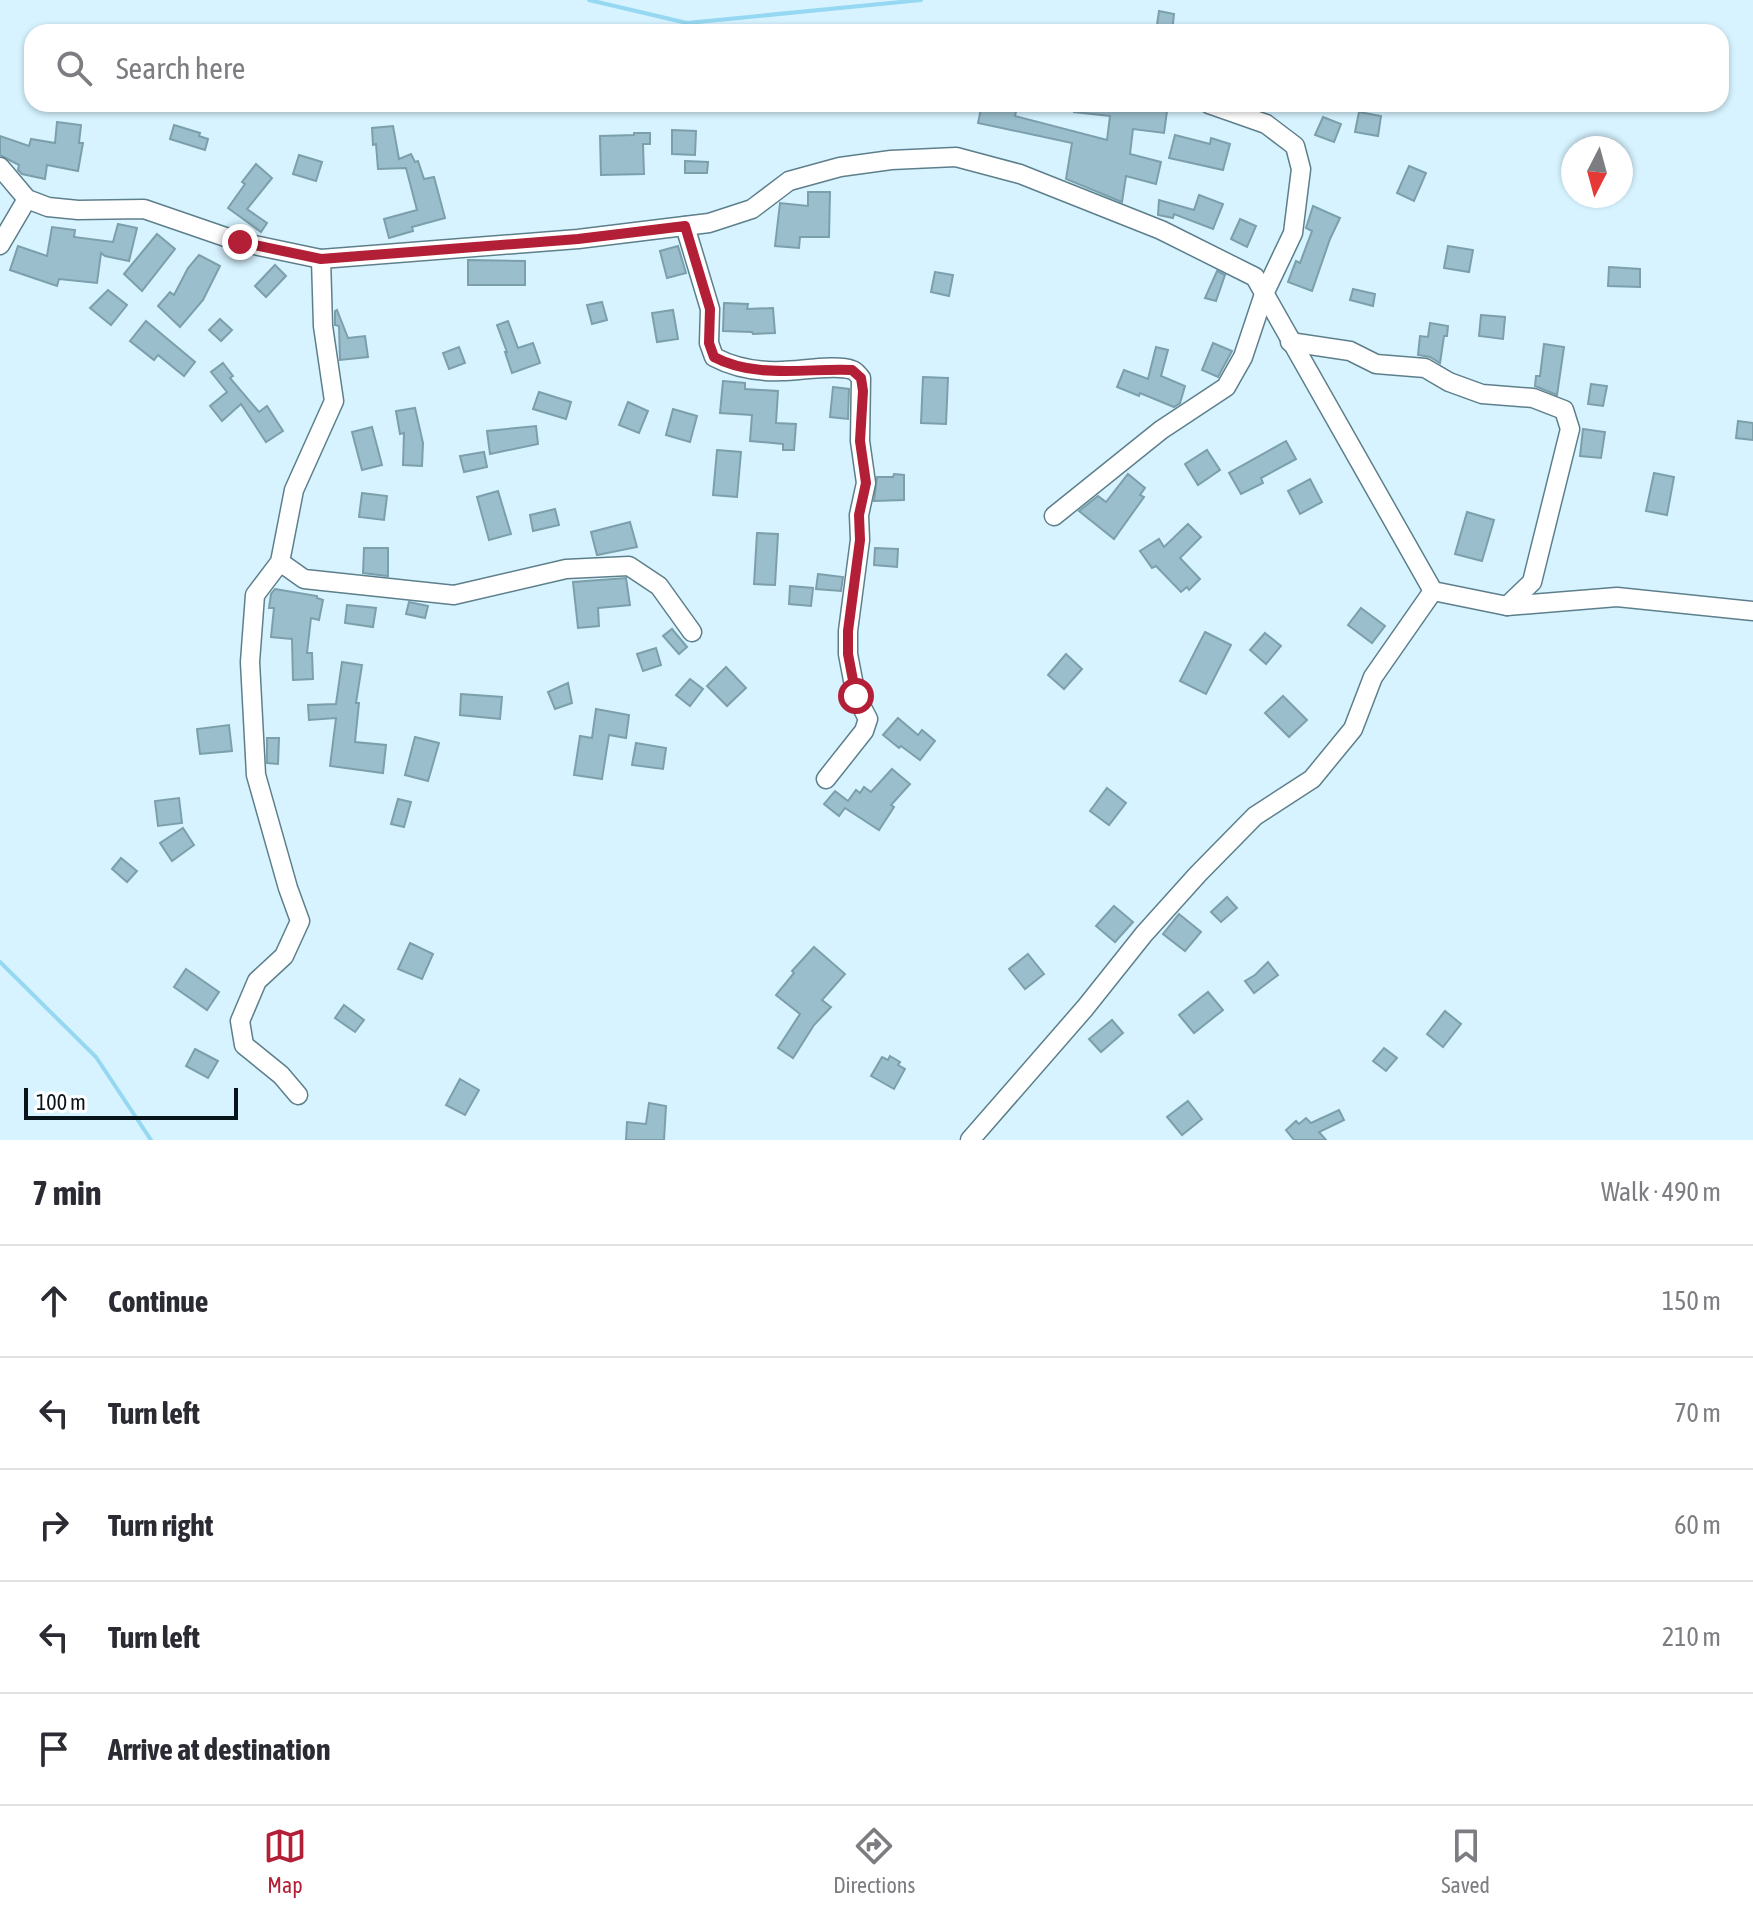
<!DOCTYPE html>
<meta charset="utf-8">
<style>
body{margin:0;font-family:"Asap Condensed",sans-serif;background:#f7f7f7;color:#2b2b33}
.compass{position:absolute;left:1561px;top:136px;width:72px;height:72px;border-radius:50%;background:#fff;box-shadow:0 2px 6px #0004;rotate:186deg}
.scale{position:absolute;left:24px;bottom:20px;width:214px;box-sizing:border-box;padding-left:8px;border:4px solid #071419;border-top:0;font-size:22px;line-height:28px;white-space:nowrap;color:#071419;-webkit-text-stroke:6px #fff;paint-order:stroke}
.stop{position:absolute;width:24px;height:24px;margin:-18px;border:6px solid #b21f36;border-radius:50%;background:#fff}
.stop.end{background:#b21f36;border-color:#fff;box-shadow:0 2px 8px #0008}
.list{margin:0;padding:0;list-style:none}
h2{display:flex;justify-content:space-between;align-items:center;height:104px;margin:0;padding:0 32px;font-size:34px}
h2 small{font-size:26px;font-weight:400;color:#7c7c81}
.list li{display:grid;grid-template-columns:52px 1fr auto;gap:24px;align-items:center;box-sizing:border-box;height:112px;padding:0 32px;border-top:2px solid #e1e1e2}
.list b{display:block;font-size:30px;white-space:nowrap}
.list em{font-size:26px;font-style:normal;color:#7c7c81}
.icon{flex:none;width:44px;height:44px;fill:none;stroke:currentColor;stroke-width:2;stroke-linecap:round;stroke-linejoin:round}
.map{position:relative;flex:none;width:1753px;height:1140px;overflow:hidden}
.search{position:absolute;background:#fff;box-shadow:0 2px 6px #0004;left:24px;right:24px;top:24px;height:88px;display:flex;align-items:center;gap:20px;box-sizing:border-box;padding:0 28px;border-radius:24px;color:#7c7c81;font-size:30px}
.sheet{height:664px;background:#fff}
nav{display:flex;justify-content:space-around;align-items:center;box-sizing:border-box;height:112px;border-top:2px solid #e1e1e2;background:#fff;font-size:22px;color:#7c7c81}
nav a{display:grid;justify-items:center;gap:4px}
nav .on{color:#b21f36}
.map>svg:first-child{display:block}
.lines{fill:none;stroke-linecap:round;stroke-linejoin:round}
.stream{stroke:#96d8f1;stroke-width:4}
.building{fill:#9bbecc;stroke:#7c9fac;stroke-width:2}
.street-casing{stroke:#5d7f8b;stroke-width:21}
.street{stroke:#fff;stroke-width:18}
.route{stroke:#b21f36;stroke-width:10}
</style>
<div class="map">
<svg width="1753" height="1140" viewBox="0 0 1753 1140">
<rect width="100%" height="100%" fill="#d6f3ff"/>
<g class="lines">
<!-- stream -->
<g class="stream">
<polyline points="589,0 687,23 921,0"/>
<polyline points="0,962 96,1057 151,1140"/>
</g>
</g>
<!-- building -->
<g class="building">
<polygon points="1159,11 1174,14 1172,32 1156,32"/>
<polygon points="982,104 1017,107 1015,116 1107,140 1110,116 1074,112 1074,104 1168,104 1164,133 1133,129 1130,154 1161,162 1156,184 1126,176 1122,202 1066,179 1072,143 978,123"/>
<polygon points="1359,112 1381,116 1378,136 1355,132"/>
<polygon points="1323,117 1341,124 1334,142 1315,135"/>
<polygon points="57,122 81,125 79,143 83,143 78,171 47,165 45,179 22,174 18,170 19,165 0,155 0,136 29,146 31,139 55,143"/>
<polygon points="174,125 200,133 199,136 208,139 205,150 170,139"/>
<polygon points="393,126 399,159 411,154 415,162 418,161 424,179 434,177 445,218 412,227 413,231 389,238 384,219 417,210 406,168 378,169 376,144 373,145 372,128"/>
<polygon points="672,130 696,131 695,155 672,154"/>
<polygon points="634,133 650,133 650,144 643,144 644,174 601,175 600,136 634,135"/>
<polygon points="1175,135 1210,144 1211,138 1230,144 1223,170 1169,158"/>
<polygon points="299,155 322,162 316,181 293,174"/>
<polygon points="685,161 708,162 707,173 685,173"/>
<polygon points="256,164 272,178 247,209 267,223 261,232 228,208 245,184 242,182"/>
<polygon points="1409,166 1426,173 1414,201 1397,193"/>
<polygon points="808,192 830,192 829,237 800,237 799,248 775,246 780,203 808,206"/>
<polygon points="1199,195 1223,204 1213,229 1174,214 1173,218 1158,215 1159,200 1194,210"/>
<polygon points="1313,206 1340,218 1330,239 1312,291 1288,282 1296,261 1300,263 1312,231 1306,228"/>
<polygon points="1240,219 1256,226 1247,247 1231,239"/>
<polygon points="118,224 137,228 129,261 105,256 101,253 97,283 59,279 57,286 10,270 18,246 47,256 52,227 75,230 74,237 113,242"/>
<polygon points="157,234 175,249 142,291 124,274"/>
<polygon points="678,246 686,273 667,278 660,251"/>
<polygon points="1448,246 1473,250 1469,272 1444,268"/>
<polygon points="199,255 220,266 203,300 180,327 158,306 170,292 174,295 188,268"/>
<polygon points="468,260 525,261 525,285 468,285"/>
<polygon points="275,265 286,276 266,297 255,286"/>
<polygon points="1609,267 1640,269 1640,287 1608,286"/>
<polygon points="1217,271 1225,275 1216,301 1205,298"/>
<polygon points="935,272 953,275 949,296 931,292"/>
<polygon points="1353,289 1375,294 1373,306 1350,300"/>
<polygon points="108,290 127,305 111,325 90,308"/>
<polygon points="602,302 607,320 592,324 587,305"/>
<polygon points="724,303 748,304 747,309 773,308 775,333 753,334 752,332 723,331"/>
<polygon points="337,310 348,338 365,336 368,357 340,360 339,326 335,325 335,311"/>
<polygon points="673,310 678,339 657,342 652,313"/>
<polygon points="1481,315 1505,317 1503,339 1479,336"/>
<polygon points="220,319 232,330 221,341 209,330"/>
<polygon points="146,321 195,362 184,376 158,355 154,360 130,341"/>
<polygon points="508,321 518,348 533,343 540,363 512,373 505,352 507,352 497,325"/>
<polygon points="1430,323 1448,326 1447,336 1444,336 1440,363 1430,357 1418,355 1420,336 1428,337"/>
<polygon points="1213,343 1232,351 1218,377 1202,370"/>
<polygon points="1544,344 1564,347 1557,395 1535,386 1536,376 1540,376"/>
<polygon points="459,347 465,363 449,369 443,353"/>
<polygon points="1156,347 1168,350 1161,376 1185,386 1180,403 1174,407 1140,393 1139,396 1117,387 1124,370 1148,379"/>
<polygon points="223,363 233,376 230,378 259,412 267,406 283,431 266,442 241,404 222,421 210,406 227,392 211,372"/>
<polygon points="923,377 948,378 946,424 921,423"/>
<polygon points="723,381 745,383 745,389 778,391 776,423 796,424 794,450 783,450 783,444 750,441 752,415 720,413"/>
<polygon points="1591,384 1607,386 1603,406 1588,404"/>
<polygon points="833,387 849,389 848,419 830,417"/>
<polygon points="539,392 571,402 566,419 533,409"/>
<polygon points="628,402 648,411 639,433 619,425"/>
<polygon points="415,408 423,443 422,466 403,465 404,433 400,434 396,411"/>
<polygon points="673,409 697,416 690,442 666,435"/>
<polygon points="1738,421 1753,423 1753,440 1736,438"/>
<polygon points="536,426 538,444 490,454 487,431"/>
<polygon points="372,427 382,465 362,470 352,432"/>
<polygon points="1583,429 1605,432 1601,458 1580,456"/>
<polygon points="1286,441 1296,459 1261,478 1263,483 1241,494 1229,473"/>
<polygon points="717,450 741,452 737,497 713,495"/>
<polygon points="1207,450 1220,470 1198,485 1185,464"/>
<polygon points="484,452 487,467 464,472 460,456"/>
<polygon points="1654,473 1674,477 1667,515 1646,511"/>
<polygon points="894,474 904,475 904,500 874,501 877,477 893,477"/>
<polygon points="1128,474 1145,488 1140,495 1144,497 1114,539 1079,511 1098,496 1106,502"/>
<polygon points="1310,479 1322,502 1300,514 1288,491"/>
<polygon points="498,491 511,534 489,540 477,497"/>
<polygon points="362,493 387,496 384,520 359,517"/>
<polygon points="555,509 559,525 533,531 530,515"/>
<polygon points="1467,512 1494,520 1482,561 1455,554"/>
<polygon points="630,522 637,547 597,555 591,532"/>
<polygon points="1188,524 1201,537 1180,558 1200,579 1189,590 1187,587 1181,592 1156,566 1152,568 1140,551 1159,539 1164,547"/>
<polygon points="757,533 778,534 775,585 754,584"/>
<polygon points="364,548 388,548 388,576 363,573"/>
<polygon points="875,548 898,549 897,567 874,565"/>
<polygon points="818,574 843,577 841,591 816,589"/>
<polygon points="626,578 630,605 598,608 599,626 578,628 573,582"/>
<polygon points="790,586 813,588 811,606 789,604"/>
<polygon points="275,589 317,596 317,598 323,600 319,620 311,618 307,653 312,653 313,679 293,680 292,639 271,637 274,608 269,608 271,594"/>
<polygon points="409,602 428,606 425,618 406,614"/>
<polygon points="347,605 376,608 373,627 345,623"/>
<polygon points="1361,608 1385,626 1372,643 1348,625"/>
<polygon points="672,629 687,647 679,654 663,636"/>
<polygon points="1205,632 1231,645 1206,694 1180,681"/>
<polygon points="1265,633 1281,646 1266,664 1250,650"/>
<polygon points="656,648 661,665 643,671 637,654"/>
<polygon points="1066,654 1082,669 1064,689 1048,675"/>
<polygon points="342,662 362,665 356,703 359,703 355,742 386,745 383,773 330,766 336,718 309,720 308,705 336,704"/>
<polygon points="726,667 746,688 727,706 707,686"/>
<polygon points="690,679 703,689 690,706 676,695"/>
<polygon points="568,683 572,703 555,709 548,692"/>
<polygon points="461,694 502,697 500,719 460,715"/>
<polygon points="1283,696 1307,720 1289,737 1265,713"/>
<polygon points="596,709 629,715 626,738 609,735 602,779 574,775 580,736 592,738"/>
<polygon points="898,718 918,735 922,730 935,741 920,760 901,746 899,748 883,735"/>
<polygon points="229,725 232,751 200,754 197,729"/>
<polygon points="415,737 439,743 428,781 405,775"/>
<polygon points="267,738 279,738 278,764 267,763"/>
<polygon points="636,743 666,748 663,769 632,765"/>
<polygon points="892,769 910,784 891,805 894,807 879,830 845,808 839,816 824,804 835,791 848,801 856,790 860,793 864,787 871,792"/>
<polygon points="1107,788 1126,803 1109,825 1090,811"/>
<polygon points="179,798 182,823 158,826 155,801"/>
<polygon points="398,799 411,802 404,827 391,824"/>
<polygon points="183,828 194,845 172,861 160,843"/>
<polygon points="121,858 137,871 127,882 112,869"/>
<polygon points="1227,897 1237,908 1221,922 1211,912"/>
<polygon points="1114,906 1133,922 1115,942 1096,926"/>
<polygon points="1179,914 1201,932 1185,951 1163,934"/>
<polygon points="410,943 433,954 422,979 398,969"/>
<polygon points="814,947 845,974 822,1000 831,1007 814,1025 793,1058 778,1048 800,1014 776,995 794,973 792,971"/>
<polygon points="1028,954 1044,974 1025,989 1009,969"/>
<polygon points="1268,962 1278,975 1254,993 1245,981 1255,975"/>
<polygon points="186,969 219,992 207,1010 174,987"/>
<polygon points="1208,992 1223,1010 1194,1033 1179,1015"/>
<polygon points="344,1005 364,1020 355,1032 335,1018"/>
<polygon points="1445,1011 1461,1024 1443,1047 1427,1034"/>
<polygon points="1112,1020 1123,1033 1101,1052 1089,1039"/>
<polygon points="1384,1048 1397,1058 1386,1071 1373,1061"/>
<polygon points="195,1049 218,1061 208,1078 186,1066"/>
<polygon points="890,1056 900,1062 898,1065 905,1069 894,1089 871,1076 882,1057 888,1060"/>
<polygon points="460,1079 479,1090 465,1115 446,1105"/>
<polygon points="1188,1101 1202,1119 1182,1135 1167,1117"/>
<polygon points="649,1103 666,1106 664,1140 626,1140 627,1122 646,1124"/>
<polygon points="1339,1110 1344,1120 1319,1132 1326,1140 1294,1140 1286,1130 1296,1121 1299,1124 1306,1118 1311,1123"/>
</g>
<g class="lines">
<!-- street casing -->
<g class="street-casing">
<g id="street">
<polyline points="0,167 27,199 48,207 78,210 144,209 240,242 321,259 578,239 709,223 752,209 789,181 840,167 891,160 956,157 1020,174 1161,230 1255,277 1433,591 1507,606 1617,597 1753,611"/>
<path d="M685 226 710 309 709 343 714 357C735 368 758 372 782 371 799 371 837 364 852 370 856 371 858 375 861 378L860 441 866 483 859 515 860 540 848 631V654L856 696 868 719 864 731 826 779"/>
<polyline points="0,245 27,199"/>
<polyline points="1290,342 1350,351 1376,364 1425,368 1449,382 1482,394 1533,398 1564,410 1570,429 1532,582 1507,606"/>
<polyline points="1054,516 1161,430 1226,387 1243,357 1264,294 1293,233 1301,169 1295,146 1266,124 1209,104"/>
<polyline points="280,562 304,579 454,595 566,569 629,566 659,586 692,632"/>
<polyline points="298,1095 281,1075 244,1045 240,1021 257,981 284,956 300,921 288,888 256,775 250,662 255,595 280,562 294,490 334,401 323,326 321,259"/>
<polyline points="970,1140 1085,1008 1144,934 1198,874 1255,816 1312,779 1353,729 1373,677 1433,591"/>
</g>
</g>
<!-- street -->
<use href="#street" class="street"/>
</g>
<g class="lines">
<!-- route -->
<path class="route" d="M240 242 321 259 578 239 685 226 710 309 709 343 714 357C755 379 806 368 852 370L861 378 863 391 860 441 866 483 859 515 860 540 848 631V654L856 696"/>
</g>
</svg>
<svg class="compass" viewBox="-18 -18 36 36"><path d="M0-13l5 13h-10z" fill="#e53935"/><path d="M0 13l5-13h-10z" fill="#7c7c81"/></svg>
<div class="scale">100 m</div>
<div class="stop" style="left:856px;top:696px"></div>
<div class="stop end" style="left:240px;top:242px"></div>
<div class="search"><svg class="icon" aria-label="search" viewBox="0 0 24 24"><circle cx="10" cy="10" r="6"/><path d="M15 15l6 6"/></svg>Search here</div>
</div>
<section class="sheet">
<h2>7 min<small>Walk · 490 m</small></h2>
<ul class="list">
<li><svg class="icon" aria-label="ahead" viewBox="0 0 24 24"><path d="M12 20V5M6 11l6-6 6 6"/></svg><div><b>Continue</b></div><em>150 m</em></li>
<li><svg class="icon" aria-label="left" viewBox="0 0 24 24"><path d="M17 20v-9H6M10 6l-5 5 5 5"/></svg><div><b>Turn left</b></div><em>70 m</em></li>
<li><svg class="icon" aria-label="right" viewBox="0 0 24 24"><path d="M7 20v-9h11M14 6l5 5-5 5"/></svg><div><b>Turn right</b></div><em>60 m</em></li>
<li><svg class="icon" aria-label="left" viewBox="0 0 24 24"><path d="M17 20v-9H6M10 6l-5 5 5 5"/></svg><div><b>Turn left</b></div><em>210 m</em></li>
<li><svg class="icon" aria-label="arrive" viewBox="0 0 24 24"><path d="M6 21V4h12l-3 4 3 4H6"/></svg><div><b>Arrive at destination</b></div></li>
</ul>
</section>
<nav>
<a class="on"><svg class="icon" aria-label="map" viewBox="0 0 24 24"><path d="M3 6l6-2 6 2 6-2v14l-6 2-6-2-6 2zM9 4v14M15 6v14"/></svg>Map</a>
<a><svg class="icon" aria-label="directions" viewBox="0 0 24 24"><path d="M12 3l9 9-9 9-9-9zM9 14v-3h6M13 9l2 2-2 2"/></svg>Directions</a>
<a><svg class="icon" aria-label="saved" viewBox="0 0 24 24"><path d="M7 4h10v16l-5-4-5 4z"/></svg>Saved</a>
</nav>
